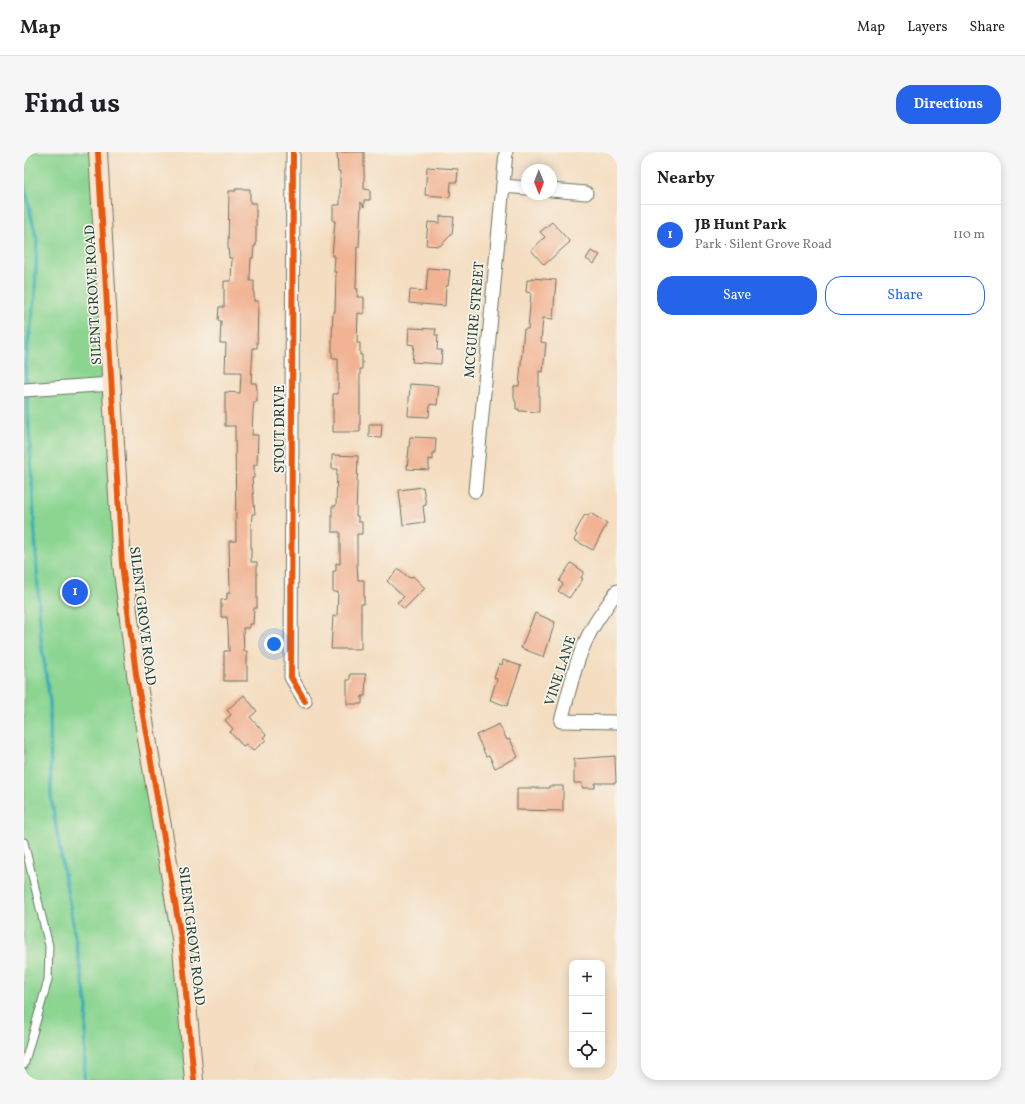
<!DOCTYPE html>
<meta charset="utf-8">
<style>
body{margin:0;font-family:Vollkorn,serif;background:#f6f6f6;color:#202124}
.controls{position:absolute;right:12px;bottom:12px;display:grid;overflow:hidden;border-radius:8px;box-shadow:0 2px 10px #0003}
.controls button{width:36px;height:36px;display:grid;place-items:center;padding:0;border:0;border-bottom:1px solid #e0e0e0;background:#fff;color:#202124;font:20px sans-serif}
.compass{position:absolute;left:497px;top:12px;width:36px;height:36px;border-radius:50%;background:#fff;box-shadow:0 2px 10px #0003;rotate:179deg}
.you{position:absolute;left:250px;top:492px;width:14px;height:14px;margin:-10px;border:3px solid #fff;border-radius:50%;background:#1a73e8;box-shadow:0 0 0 6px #1a73e833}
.badge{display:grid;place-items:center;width:26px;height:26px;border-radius:50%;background:#2563eb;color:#fff;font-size:13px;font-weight:700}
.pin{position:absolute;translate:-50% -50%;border:2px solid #fff;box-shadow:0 1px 4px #0006}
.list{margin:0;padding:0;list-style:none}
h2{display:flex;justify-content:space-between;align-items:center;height:52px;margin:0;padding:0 16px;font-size:17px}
h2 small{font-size:13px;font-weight:400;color:#757577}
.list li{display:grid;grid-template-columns:26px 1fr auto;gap:12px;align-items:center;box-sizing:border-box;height:60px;padding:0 16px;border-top:1px solid #e0e0e0}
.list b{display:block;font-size:15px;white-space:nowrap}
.list p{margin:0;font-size:13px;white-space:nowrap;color:#757577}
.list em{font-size:13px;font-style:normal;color:#757577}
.actions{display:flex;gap:8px;padding:12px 16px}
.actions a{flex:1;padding:9px 0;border:1px solid #2563eb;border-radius:16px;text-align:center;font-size:14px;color:#2563eb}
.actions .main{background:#2563eb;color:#fff}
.icon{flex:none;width:22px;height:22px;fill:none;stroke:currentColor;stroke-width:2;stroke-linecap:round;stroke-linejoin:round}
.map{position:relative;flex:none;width:593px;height:928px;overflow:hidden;border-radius:16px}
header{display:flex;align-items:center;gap:24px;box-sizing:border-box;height:56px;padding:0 20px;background:#fff;border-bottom:1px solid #e0e0e0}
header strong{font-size:19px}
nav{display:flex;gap:22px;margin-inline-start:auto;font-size:14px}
.intro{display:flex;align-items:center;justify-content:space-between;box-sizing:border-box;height:96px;padding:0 24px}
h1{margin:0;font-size:28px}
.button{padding:10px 18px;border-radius:16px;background:#2563eb;color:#fff;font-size:14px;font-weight:700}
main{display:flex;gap:24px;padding:0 24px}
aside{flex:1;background:#fff;border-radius:16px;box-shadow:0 2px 10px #0003}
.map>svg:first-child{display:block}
.green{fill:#8bd591;stroke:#558962}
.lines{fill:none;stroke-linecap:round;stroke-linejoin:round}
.stream{stroke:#3badb5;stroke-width:3.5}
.building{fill:#f1b393}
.lane-casing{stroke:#6a7565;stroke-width:9}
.street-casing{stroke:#6a7565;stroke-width:15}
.secondary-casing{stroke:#6a7565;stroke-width:20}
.lane{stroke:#fff;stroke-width:7}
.street{stroke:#fff;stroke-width:13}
.secondary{stroke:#fbe5cf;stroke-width:18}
.cycleway-casing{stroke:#f7f3e8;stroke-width:8}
.cycleway{stroke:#e8590c;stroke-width:6}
.labels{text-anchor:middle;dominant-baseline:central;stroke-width:3.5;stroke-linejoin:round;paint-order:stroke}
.street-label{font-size:14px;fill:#1f3d34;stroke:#f7f3e8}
</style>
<header>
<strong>Map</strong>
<nav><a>Map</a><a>Layers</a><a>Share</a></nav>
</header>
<div class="intro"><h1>Find us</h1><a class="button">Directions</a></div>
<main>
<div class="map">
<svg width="593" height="928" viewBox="0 0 593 928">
<rect width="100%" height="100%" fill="#f7f3e8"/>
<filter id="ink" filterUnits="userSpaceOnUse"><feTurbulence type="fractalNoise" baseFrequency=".025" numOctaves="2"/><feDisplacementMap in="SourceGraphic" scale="8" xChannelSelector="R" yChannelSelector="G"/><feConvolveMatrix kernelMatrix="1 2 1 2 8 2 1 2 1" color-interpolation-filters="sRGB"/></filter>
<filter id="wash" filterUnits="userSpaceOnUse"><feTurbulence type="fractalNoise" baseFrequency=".012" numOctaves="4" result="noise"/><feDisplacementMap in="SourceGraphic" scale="16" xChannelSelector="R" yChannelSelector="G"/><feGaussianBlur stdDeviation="0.9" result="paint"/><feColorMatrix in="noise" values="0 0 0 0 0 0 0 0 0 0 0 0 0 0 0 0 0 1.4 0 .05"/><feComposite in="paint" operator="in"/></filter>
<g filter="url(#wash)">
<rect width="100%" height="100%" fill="#f4ddc0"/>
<!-- green -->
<polygon class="green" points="0,0 74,0 95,365 170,928 0,928"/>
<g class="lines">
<!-- stream -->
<g class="stream">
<polyline points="0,32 13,89 11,143 1,213 2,234"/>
<polyline points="3,241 17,489 26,550 27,645 63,854 60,928"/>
</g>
</g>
<g id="blocks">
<!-- building -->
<g class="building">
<polygon points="313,0 340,0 340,37 346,38 346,48 340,48 340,55 337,50 335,95 333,95 332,137 334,137 333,145 340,145 340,162 334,161 333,191 336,191 336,203 338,203 338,217 336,217 336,280 309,280 309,242 314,242 314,206 308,206 308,186 309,160 311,160 312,120 310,120 311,104 308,104 311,69 309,69 309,53 316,53 316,19 314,19"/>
<polygon points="403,15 434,17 433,30 427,30 426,45 401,43"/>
<polygon points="211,37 226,37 226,51 232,51 232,94 230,94 229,106 227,106 226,129 230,129 230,149 234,149 233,196 229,196 227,231 232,231 233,238 233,250 230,250 229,259 228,283 234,283 233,313 230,313 230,326 228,326 231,362 228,362 227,374 227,410 233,410 233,456 230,456 229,472 225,472 225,476 219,476 220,499 223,499 223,529 200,529 200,499 205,499 204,476 203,465 197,465 197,448 203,447 203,441 206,441 205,389 212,389 211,274 201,274 201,240 216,241 217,220 201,220 202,191 196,191 197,169 194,169 195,155 200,155 200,129 207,129 208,106 205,106 204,95 205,39 212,39"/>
<polygon points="416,64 430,65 428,82 416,94 402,93 404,70 416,71"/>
<polygon points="528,70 546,90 520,113 507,98 521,85 516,80"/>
<polygon points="567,99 576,103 570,112 562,107"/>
<polygon points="404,116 426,118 424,134 422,134 421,154 385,151 386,138 402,139"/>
<polygon points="507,126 532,128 529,167 519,166 517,190 522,191 519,220 515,219 515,260 495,259 495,257 492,257 492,251 490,246 490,234 495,234 500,177 504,177 507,141 502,140 503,128 507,128"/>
<polygon points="385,176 412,177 411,183 414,183 413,198 418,198 417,212 388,210 390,193 384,192"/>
<polygon points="386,232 415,234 413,253 406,252 405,265 384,264"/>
<polygon points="345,272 358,272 357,286 345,285"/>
<polygon points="386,285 412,286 411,301 409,301 409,308 405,307 405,318 383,317"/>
<polygon points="308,303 334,304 332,364 334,364 334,370 338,370 338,382 333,382 333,411 334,428 340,428 340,452 337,452 337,497 307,497 309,464 313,464 314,440 309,440 309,419 312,419 312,411 316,412 316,380 308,380 308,354 312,354 313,317 308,317"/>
<polygon points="399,335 402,353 399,354 401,370 379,373 375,338"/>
<polygon points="566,361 583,371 569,398 550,388 553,383 551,381 561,362 564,364"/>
<polygon points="547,411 560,420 557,426 559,427 545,446 534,439 539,432 535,429"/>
<polygon points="375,417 384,425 386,426 389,424 401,436 380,457 373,450 380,445 363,429"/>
<polygon points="511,461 531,470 520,505 497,496"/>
<polygon points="479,508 497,514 483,554 466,548 473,527 470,526 475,512 478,513"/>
<polygon points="326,522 342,522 341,544 338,544 338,552 323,552 323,528 326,528"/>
<polygon points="220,543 233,559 226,565 242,583 239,585 242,588 229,599 222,592 219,594 206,580 209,577 201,568 207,563 203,558"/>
<polygon points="475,572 483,588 486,587 494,605 471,616 465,603 462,604 452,583"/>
<polygon points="591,604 592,631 571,631 571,636 558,636 558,631 550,631 550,607"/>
<polygon points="525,634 539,634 539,659 493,658 493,636 525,636"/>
</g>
</g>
</g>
<g filter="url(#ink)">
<use href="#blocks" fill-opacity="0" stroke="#6a7565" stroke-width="1"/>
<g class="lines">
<!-- lane casing -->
<g class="lane-casing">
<polyline id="lane" points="0,690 25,794 24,828 0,913"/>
</g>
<!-- street casing -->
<g class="street-casing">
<g id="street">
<polyline points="269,0 267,525 281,549"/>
<polyline points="479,34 503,36"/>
<polyline points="527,38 562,41"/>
<polyline points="0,238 88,232"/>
<polyline points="451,339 482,0"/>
<path d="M593 439C585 451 576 463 569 475 552 504 546 537 537 569L593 570"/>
</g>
</g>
<!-- secondary casing -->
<g class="secondary-casing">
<polyline id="secondary" points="74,0 98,412 112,522 157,786 170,928"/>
</g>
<!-- lane -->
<use href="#lane" class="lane"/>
<!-- street -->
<use href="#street" class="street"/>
<!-- secondary -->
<use href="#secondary" class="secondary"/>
<!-- cycleway casing -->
<g class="cycleway-casing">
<g id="cycleway">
<polyline points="74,0 98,412 112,522 157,786 170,928"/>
<polyline points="269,0 267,525 281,549"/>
</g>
</g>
<!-- cycleway -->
<use href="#cycleway" class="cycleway"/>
</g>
</g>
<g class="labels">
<!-- street labels -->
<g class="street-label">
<text transform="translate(70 143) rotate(-93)">SILENT GROVE ROAD</text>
<text transform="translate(451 168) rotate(-85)">MCGUIRE STREET</text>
<text transform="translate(256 277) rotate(-90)">STOUT DRIVE</text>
<text transform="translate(118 464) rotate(83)">SILENT GROVE ROAD</text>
<text transform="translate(537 519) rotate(-72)">VINE LANE</text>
<text transform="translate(167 784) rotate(83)">SILENT GROVE ROAD</text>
</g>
</g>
</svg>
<div class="controls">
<button>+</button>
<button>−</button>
<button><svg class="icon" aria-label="locate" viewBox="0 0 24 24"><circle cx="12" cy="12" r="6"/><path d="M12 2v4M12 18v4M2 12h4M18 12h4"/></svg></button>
</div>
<svg class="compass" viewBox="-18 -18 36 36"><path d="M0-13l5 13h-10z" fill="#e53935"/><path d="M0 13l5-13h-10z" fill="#757577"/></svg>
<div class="you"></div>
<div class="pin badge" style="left:51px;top:440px">1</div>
</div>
<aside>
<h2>Nearby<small></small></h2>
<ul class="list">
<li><span class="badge">1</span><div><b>JB Hunt Park</b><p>Park · Silent Grove Road</p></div><em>110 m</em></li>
</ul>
<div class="actions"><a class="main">Save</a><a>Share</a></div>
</aside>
</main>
